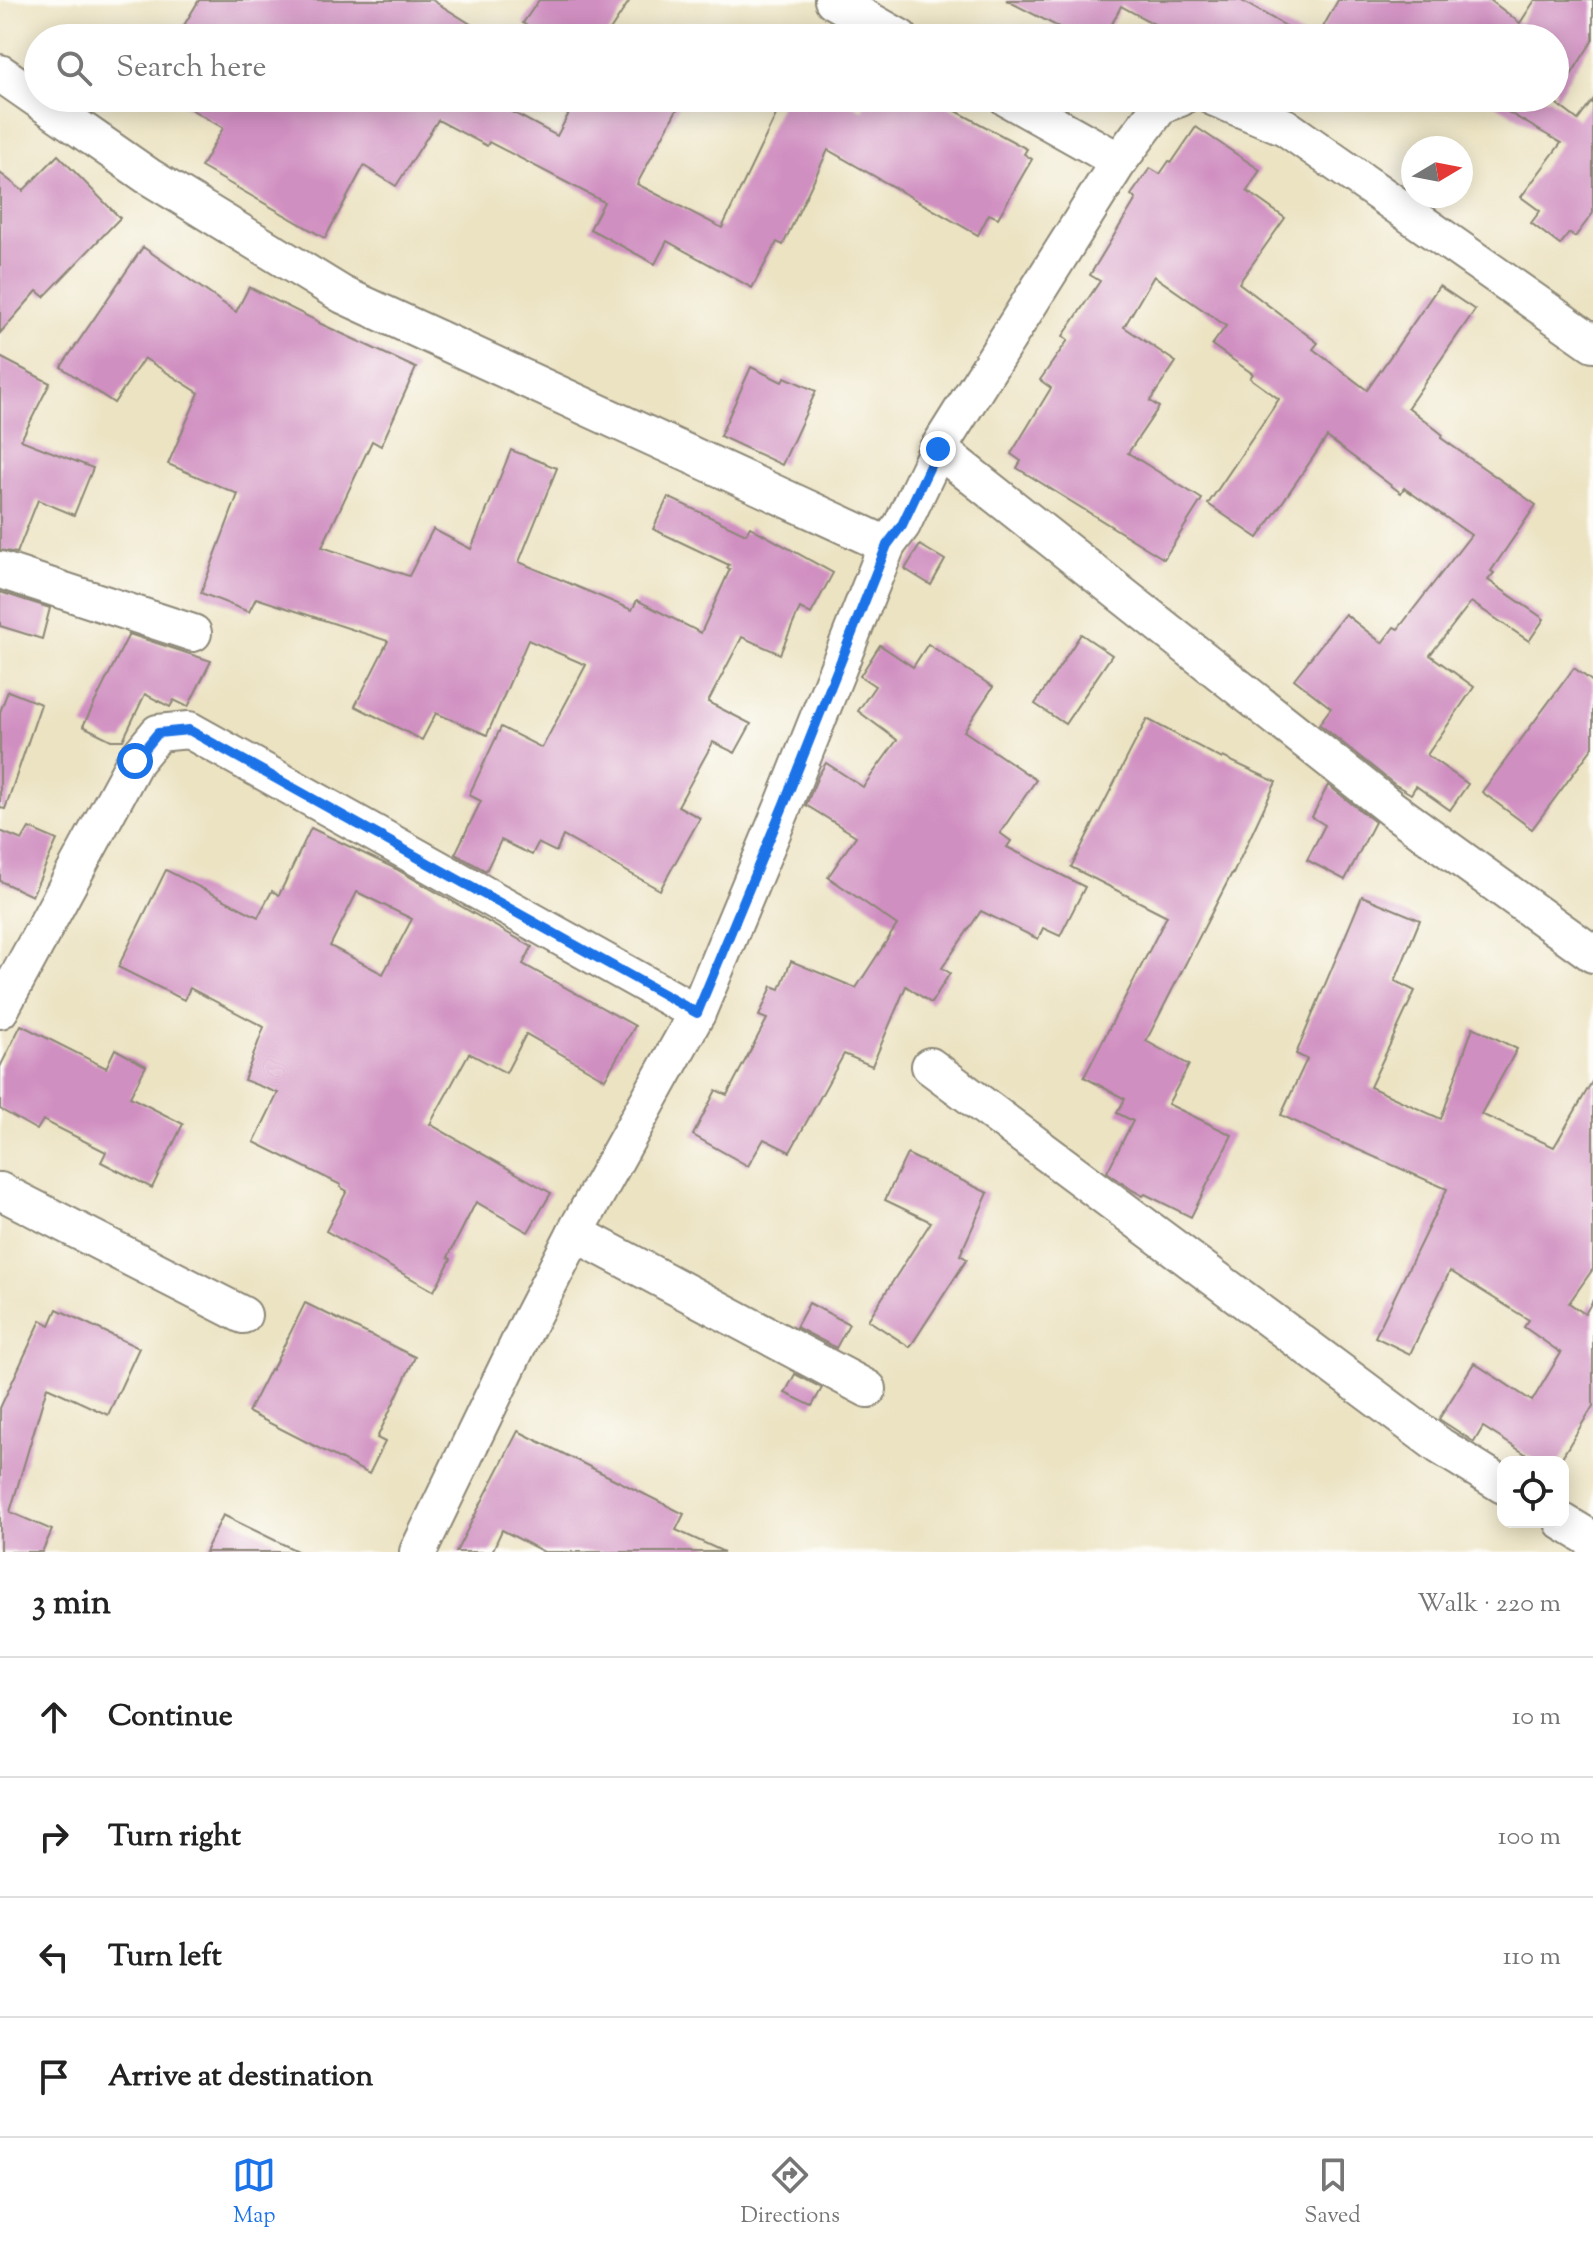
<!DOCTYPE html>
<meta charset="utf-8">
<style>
body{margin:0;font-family:"Sorts Mill Goudy",serif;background:#f2f2f2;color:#222}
.controls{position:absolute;right:24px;bottom:24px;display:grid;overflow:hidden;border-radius:16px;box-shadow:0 4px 20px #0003}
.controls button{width:72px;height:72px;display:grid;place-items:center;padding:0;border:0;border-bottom:2px solid #e0e0e0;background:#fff;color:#222;font:40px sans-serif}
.compass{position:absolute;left:1401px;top:136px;width:72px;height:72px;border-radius:50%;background:#fff;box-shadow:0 4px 20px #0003;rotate:80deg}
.stop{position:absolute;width:24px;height:24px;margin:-18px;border:6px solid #1a73e8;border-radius:50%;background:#fff}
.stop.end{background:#1a73e8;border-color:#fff;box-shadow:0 2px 8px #0008}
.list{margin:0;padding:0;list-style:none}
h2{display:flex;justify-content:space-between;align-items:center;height:104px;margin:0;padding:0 32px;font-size:34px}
h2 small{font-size:26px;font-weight:400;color:#767676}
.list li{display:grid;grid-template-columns:52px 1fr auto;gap:24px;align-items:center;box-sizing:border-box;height:120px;padding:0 32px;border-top:2px solid #e0e0e0}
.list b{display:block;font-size:30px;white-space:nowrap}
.list em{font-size:26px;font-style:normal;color:#767676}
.icon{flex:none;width:44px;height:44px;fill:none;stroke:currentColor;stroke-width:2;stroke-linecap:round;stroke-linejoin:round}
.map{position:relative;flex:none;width:1593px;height:1552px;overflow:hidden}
.search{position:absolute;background:#fff;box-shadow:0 4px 20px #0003;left:24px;right:24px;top:24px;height:88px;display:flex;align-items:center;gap:20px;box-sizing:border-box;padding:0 28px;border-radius:44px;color:#767676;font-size:30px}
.sheet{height:584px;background:#fff}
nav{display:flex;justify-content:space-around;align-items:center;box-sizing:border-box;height:112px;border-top:2px solid #e0e0e0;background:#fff;font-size:22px;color:#767676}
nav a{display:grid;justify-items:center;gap:4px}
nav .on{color:#1a73e8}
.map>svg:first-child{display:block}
.building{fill:#d08fc1;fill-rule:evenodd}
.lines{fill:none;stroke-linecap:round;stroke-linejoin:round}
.minor-casing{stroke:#8c8777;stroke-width:40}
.minor{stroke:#fff;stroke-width:36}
.route{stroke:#1a73e8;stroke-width:10}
</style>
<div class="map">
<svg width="1593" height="1552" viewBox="0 0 1593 1552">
<rect width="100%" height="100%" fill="#fdfcf7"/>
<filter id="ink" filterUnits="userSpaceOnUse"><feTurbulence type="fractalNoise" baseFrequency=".0125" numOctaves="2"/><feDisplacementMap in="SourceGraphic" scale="16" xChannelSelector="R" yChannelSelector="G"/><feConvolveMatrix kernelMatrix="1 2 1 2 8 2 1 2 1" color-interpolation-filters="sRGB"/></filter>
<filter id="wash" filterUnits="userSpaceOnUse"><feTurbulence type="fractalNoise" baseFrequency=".006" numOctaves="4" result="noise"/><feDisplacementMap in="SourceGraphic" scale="32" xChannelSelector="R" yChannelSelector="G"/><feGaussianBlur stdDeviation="1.8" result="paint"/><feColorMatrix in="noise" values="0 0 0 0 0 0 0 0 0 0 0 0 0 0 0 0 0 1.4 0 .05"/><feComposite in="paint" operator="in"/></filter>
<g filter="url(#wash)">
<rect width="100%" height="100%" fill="#ece3c3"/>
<g id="blocks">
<!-- building -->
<g class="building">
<polygon points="199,0 432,0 493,38 390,38 371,26 364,38 200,38 183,27"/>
<polygon points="539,0 630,0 605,38 546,38 523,23"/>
<polygon points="1006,0 1240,0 1307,38 1180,38 1121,6 1105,38 1080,38"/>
<polygon points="1338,0 1490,0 1520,23 1535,0 1593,0 1593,40 1555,100 1555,38 1317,38"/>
<polygon points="172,98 486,98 557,136 577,98 683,98 637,184 722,228 784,98 840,98 862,110 868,98 932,98 1027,149 1024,154 1032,159 998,218 989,214 978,235 828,150 783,245 777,242 752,288 667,241 655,264 590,229 604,202 489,142 487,146 438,120 396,186 364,166 325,238 201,167 223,128"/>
<polygon points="1484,98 1549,98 1578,120 1593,100 1593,213 1575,237 1569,233 1560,245 1531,223 1540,211 1521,197 1561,143"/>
<polygon points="1196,127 1260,170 1247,191 1285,218 1239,283 1318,343 1313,349 1367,390 1439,286 1475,310 1408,407 1443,435 1441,438 1536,505 1491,571 1494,573 1488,580 1544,619 1529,641 1471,602 1430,655 1474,687 1427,755 1468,784 1450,810 1416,786 1411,794 1394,784 1319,724 1331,708 1294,679 1345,614 1382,643 1394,627 1398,629 1471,535 1404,488 1401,493 1327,437 1258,538 1208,504 1279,399 1250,378 1253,374 1212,345 1226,326 1154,276 1124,327 1176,362 1150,401 1159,407 1128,453 1202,499 1164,559 1017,468 1021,461 1011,454 1051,388 1040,380 1068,340 1063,336 1100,281 1090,275 1136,199 1131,195 1150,168 1160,174 1169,161 1172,162"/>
<polygon points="58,155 120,218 44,297 37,291 0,333 0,173 23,191"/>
<polygon points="143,247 236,312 249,287 319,322 319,323 416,368 381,446 372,441 322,547 409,576 433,529 471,549 511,450 557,468 519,562 632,610 637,600 701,633 730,569 727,568 729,565 653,529 668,497 746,534 750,527 833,573 811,614 800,608 780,654 742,637 708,702 751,724 735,753 713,742 678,806 700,818 660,890 563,836 556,852 538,843 532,855 501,840 486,871 455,854 481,801 469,795 501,727 542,748 586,665 528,640 487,735 436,713 422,740 355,706 388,641 256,598 249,612 201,593 238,494 168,464 199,393 144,358 114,403 61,367"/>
<polygon points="0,357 50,383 21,440 93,468 74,515 38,500 17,553 0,550"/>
<polygon points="751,367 782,382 785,377 816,391 782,465 720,436"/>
<polygon points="920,545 945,560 931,585 905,569"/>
<polygon points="0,592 50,608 42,639 0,626"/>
<polygon points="129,634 211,661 188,707 174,700 170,707 145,694 123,740 111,740 83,726"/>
<polygon points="1081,634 1112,655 1065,724 1035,704"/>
<polygon points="928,644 993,687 964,731 1036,780 1000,833 1011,841 1007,847 1085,887 1060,936 1043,928 1038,939 981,911 942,968 950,973 931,1003 906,986 872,1066 844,1054 790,1152 764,1139 748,1166 693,1135 716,1090 727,1095 767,1019 759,1016 772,986 780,989 791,961 856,988 897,925 828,877 856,836 806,805 818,776 826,763 863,787 897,740 858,711 875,686 860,676 880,645 913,667"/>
<polygon points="1574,668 1593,682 1593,747 1532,829 1482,792"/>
<polygon points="8,691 41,704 5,809 0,808 0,712"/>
<polygon points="1147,719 1222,759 1223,757 1276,782 1233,874 1232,873 1146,1041 1189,1065 1168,1104 1232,1135 1191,1217 1145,1194 1143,1196 1132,1190 1107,1172 1133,1121 1117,1113 1125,1099 1084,1077 1167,916 1071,867"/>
<polygon points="1328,785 1375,822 1345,880 1307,860 1325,825 1312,817"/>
<polygon points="29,828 57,840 32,896 0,881 0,831 22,840"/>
<path d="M311 828 396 869 532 947 523 964 635 1026 605 1079 526 1034 506 1073 469 1053 430 1124 551 1193 528 1232 476 1202 448 1257 451 1259 434 1291 326 1231 347 1191 340 1187 341 1185 254 1142 278 1093 244 1080 264 1027 190 988 184 1000 118 967 166 870 258 917 272 891 279 895ZM357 892 412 919 383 974 330 946Z"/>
<polygon points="1362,896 1420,920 1395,981 1415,991 1370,1087 1441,1119 1473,1027 1517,1049 1481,1114 1554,1147 1593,1080 1593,1269 1569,1303 1585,1314 1593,1300 1593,1406 1559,1462 1538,1462 1483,1427 1474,1442 1439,1419 1474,1363 1532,1401 1561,1353 1524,1327 1529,1320 1450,1271 1410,1354 1375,1337 1447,1189 1343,1143 1343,1144 1281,1115 1307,1059 1296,1054"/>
<polygon points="21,1025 106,1068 115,1049 146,1066 130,1097 183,1124 152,1188 101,1162 106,1152 43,1120 37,1130 0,1109 0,1067"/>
<polygon points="907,1154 988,1193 960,1255 967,1259 910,1347 868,1320 931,1222 885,1200"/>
<polygon points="305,1303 415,1357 377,1438 385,1442 369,1474 248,1412 270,1369 272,1370"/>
<polygon points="809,1303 849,1324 836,1348 796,1327"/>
<polygon points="57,1309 139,1348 108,1415 47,1387 10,1512 52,1530 42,1552 0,1552 0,1408 41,1320 50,1325"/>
<polygon points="795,1374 822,1388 812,1406 785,1393"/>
<polygon points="518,1431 684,1514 676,1530 724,1552 544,1552 502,1530 492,1552 456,1552"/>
<polygon points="223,1515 299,1552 205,1552"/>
</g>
</g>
</g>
<g filter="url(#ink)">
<use href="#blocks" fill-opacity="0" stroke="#8c8777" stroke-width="2"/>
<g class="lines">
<!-- minor casing -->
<g class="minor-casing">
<g id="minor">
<polyline points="833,0 900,38"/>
<polyline points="0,73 148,176 343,295 887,545"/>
<polyline points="1007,98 1119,161"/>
<polyline points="1215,98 1285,127 1593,343"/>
<polyline points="938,449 1392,809 1593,954"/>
<polyline points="0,570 193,633"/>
<polyline points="0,1010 135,761 158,733 189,730 697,1013 784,804 887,545 902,525 938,449 1119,161 1161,105 1180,98"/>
<polyline points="930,1066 1440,1446 1503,1485"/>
<polyline points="0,1191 243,1315"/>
<polyline points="575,1233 868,1389"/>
<polyline points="1563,1522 1593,1540"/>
<polyline points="418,1552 528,1324 575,1233 697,1013"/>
</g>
</g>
<!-- minor -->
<use href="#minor" class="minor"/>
</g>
</g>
<g class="lines" filter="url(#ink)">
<!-- route -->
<polyline class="route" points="135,761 158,733 189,730 697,1013 784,804 887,545 902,525 938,449"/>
</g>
</svg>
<div class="controls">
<button><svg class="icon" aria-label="locate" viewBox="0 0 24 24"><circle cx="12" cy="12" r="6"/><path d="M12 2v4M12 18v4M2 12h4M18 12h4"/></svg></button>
</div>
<svg class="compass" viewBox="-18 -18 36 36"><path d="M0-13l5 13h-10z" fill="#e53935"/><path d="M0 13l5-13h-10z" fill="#767676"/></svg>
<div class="stop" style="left:135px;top:761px"></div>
<div class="stop end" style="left:938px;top:449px"></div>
<div class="search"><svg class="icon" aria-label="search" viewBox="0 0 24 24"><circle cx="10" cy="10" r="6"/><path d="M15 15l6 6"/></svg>Search here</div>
</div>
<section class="sheet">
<h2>3 min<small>Walk · 220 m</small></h2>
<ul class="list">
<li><svg class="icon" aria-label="ahead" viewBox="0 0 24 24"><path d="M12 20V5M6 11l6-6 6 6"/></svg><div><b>Continue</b></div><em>10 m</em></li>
<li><svg class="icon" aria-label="right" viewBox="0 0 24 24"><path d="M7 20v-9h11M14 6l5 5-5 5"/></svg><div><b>Turn right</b></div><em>100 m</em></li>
<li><svg class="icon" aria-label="left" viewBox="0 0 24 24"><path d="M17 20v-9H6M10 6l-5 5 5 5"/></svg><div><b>Turn left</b></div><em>110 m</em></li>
<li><svg class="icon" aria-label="arrive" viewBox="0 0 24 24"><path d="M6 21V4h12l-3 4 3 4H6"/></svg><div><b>Arrive at destination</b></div></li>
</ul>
</section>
<nav>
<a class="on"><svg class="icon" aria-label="map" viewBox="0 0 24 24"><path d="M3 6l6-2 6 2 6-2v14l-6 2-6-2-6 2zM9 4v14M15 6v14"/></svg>Map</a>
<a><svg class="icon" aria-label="directions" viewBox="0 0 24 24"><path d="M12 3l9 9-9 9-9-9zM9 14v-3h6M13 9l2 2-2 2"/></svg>Directions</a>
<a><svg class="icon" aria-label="saved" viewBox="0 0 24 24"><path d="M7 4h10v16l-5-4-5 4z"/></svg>Saved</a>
</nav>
